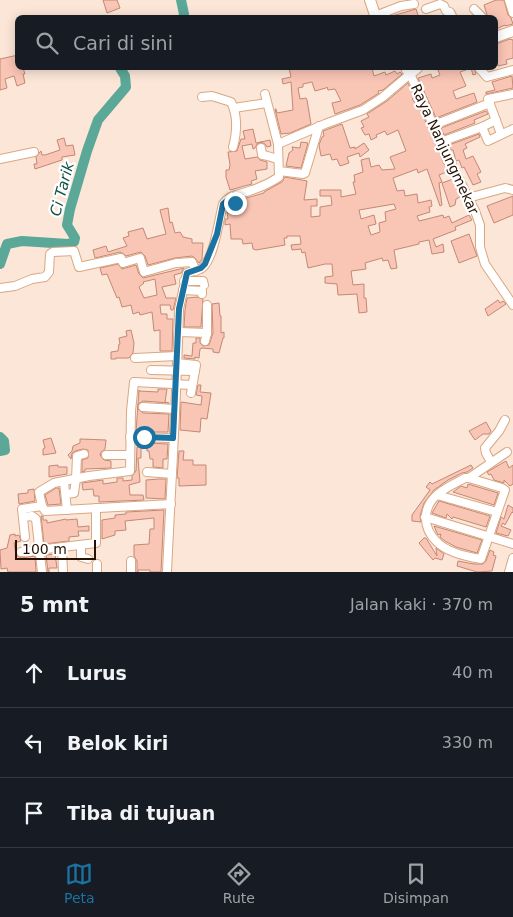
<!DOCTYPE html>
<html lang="id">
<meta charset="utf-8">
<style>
body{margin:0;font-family:"DejaVu Sans",sans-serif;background:#242831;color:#f1f3f6}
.scale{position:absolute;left:15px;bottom:12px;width:81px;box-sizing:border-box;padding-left:5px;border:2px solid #251204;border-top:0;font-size:14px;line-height:18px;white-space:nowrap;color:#251204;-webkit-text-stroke:4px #fff;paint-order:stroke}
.stop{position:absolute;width:15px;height:15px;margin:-11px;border:4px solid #1a73a2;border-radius:50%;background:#fff}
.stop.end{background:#1a73a2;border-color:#fff;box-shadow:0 1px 5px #0008}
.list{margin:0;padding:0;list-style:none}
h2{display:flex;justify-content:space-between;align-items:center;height:65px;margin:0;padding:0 20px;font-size:21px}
h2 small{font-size:16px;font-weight:400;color:#9ea1a6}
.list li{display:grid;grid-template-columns:32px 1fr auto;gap:15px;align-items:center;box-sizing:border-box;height:70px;padding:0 20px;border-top:1px solid #363941}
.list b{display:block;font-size:19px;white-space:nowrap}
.list em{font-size:16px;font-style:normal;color:#9ea1a6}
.icon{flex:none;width:28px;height:28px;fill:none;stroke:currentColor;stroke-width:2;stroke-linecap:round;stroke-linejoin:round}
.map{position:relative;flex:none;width:513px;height:572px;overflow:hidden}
.search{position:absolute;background:#171b24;box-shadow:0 2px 12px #0003;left:15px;right:15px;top:15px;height:55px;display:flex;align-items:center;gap:12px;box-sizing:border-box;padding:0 18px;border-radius:8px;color:#9ea1a6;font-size:19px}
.sheet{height:275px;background:#171b24}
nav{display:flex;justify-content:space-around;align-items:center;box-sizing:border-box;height:70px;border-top:1px solid #363941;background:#171b24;font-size:14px;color:#9ea1a6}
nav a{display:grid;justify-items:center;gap:2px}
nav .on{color:#1a73a2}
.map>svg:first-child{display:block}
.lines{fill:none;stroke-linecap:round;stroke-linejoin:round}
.river{stroke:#5ba898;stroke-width:10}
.building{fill:#f9c5b5;stroke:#c48876;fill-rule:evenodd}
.minor-casing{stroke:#daa781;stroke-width:10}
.major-casing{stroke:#daa781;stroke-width:12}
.minor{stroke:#fff;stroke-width:8}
.major{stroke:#fff;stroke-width:10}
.route{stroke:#1a73a2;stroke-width:6}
.labels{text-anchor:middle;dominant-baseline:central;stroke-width:4.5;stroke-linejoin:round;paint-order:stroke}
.street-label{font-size:14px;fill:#251204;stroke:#fff}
.water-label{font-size:15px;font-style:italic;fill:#135549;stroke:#fff}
</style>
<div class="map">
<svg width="513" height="572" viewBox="0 0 513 572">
<rect width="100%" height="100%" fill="#fce6d7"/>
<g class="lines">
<!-- river -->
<g class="river">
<polyline points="181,0 184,14 183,18"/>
<polyline points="0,264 7,244 22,241 68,244 74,242 75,238 67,225 70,209 87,151 98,120 126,87 125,76 120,68"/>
<polyline points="0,437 4,441 5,450 0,451"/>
</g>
</g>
<!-- building -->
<g class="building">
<polygon points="103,0 117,0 120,8 107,13"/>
<polygon points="496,0 504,0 508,15 511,18 513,24 505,26 505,25 496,29 496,18 488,18 484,5"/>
<polygon points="416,9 419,18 392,18 392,16"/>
<polygon points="510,39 513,40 513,58 506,60 507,64 498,66 496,55 496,44"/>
<polygon points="18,55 18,68 23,68 25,74 23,74 25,83 17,86 14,76 5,79 7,88 0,90 0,59"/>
<polygon points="289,68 372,68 374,76 385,72 386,75 395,71 397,74 400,72 402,74 383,90 378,91 379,93 360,105 335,114 332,103 341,101 335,89 328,90 327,87 326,88 315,91 312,82 303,84 303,87 298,88 300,99 306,98 307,100 311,124 290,133 281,134 275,109 276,109 277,113 293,110 291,82 283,84 282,79 291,77"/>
<polygon points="444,68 474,68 476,74 473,75 471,68 460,72 466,86 453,91 456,99 474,93 477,102 436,118 418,78 431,74 432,78 440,75 438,70"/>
<polygon points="512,76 513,88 486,94 486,92 495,90 492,82"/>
<path d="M408 83 415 98 412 99 420 109 444 164 449 171 439 175 442 182 439 183 442 205 440 206 427 169 418 173 417 169 393 178 397 191 404 190 405 196 417 194 418 203 431 200 432 206 429 207 430 212 417 216 419 221 443 215 444 218 449 216 452 223 469 215 472 220 455 227 456 230 433 239 436 247 443 244 444 252 432 254 429 240 419 242V244L394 250 397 268 391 269 388 260 383 261 382 258 365 263 366 269 351 271 353 285 364 284V298H366L367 312 359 313 357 294 338 295 337 284 325 283V277L333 276 332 264H325L308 268 305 252 302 253 301 249 292 250 291 245 301 244 300 236H287V238H284L285 245 256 250 253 249 252 243 243 244 242 239H231L230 224 225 225V219H228L227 212 230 211V207L237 206 236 201 264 193V192L282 182 285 177 307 181 304 200 317 199V206H311V217L320 216V207L332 205 331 196H320V190H341V197L356 194 353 182H355L354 175 363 172 361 160 369 158 371 167 379 165 382 170 395 169 390 157 406 151 398 130 387 135 385 131 376 135 377 137 371 140 369 134 365 135 361 128 364 127 361 121 369 117 367 114 387 101ZM394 204 396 209 385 212 386 221 379 223 380 232 371 235 368 226 376 224 374 215 361 219 359 210Z"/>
<polygon points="486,111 488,114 474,120 475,123 444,135 441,128"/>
<polygon points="342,124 350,148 355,147 355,149 364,143 369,150 360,157 359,153 347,157 349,163 340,166 337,159 332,160 330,154 321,156 319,145 322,137 324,136 323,131"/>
<polygon points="253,129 256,143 270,140 271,146 267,147 265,144 261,142 257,144 255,148 253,149 252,144 242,146 245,159 257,157 260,160 267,162 267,169 255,171 257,179 251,181 252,184 230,190 226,177 226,170 229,170 230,165 228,152 237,151 241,139 245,139 243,131"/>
<polygon points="479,134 480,137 465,144 467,148 463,150 466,159 473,156 481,172 477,174 481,182 473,185 464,167 462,168 459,160 456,161 453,150 451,150 449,145"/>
<polygon points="64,138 66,146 73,145 75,155 62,157 62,160 35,169 34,164 37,164 36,157 40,152 41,151 42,155 45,155 60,150 57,140"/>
<polygon points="301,142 308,143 301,168 286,166 289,153 293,150 292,147 300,148"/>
<polygon points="453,179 460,197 456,199 455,205 450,207 442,183"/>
<polygon points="513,196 513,215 494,223 487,206"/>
<polygon points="168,208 170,223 172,222 175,233 180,232 183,237 192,239 192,243 203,243 202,259 199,263 195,258 192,256 175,258 148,265 145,256 141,252 126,256 124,254 120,252 95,258 93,250 106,246 108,252 127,246 123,238 129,236 128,232 143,228 147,239 166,234 160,210"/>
<polygon points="469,234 477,256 459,263 451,241"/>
<path d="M118 264 122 269 136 265 139 274 143 278 184 268 181 273 174 275 176 284 162 287 166 298H176L173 310H171L170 305H160L161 314H167V319H173L172 351H160V330L154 331 152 312 140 315 139 312 133 314 131 305 122 307 119 297 117 298 107 274 102 275 100 268ZM155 279 157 295 144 298 139 287 144 283 143 282Z"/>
<polygon points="197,297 203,299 201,327 184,327 185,310 187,298"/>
<polygon points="498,300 500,303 503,301 506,304 488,316 485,309"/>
<polygon points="219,303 220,316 221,316 221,333 224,332 224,338 223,338 219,353 213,352 213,349 202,348 200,349 199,358 195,357 195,359 184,358 184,355 192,356 193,343 196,343 196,338 200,338 200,343 203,346 209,345 213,333 212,304"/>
<polygon points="131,330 134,343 133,353 129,358 116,358 116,359 111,359 111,352 118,351 119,344 120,344 119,338 127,336 126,331"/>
<polygon points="198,385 201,385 200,392 211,393 207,419 201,418 200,432 180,430 181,402 201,405 202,396 196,395"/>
<polygon points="158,389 167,389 165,402 169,403 143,401 138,404 138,409 143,413 169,414 168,432 136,432 139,390 139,391 158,392"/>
<polygon points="486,422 491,431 489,434 483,434 475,440 469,431"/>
<polygon points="51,438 56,453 43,455 43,449 45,448 43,440"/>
<polygon points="80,439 106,440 105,449 101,452 100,455 104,460 111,461 111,468 85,469 85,471 82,472 82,460 88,458 88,450 83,449 75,451 72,453 71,459 68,455 72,451 73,446 80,443"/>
<polygon points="147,443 168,444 167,459 163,459 163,468 153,467 153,459 150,459 149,451 147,451"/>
<polygon points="137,447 141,447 141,458 138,458 140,482 129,485 130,495 143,495 144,500 99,502 99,496 94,496 93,489 83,490 82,483 103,480 103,484 117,482 117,478 123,478 123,481 132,480 132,476 136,471"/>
<polygon points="179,451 184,451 183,460 193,460 193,465 206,465 206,485 179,486 179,478 177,478"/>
<polygon points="506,461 509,468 513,465 513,484 510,486 504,480 504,483 494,480 491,474 489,475 487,472"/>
<polygon points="58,465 58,467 67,467 67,474 49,477 49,466"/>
<polygon points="471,465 473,468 467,472 462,473 448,480 434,490 424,503 420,516 421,522 412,521 412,515 430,490 426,487 430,482 432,484"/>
<polygon points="159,479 166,479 165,499 146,498 146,480"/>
<polygon points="468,484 498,493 494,505 453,492 461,486 467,488"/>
<polygon points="56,488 59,488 61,504 48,505 45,495"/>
<polygon points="34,489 35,501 19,504 18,494 28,493 28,490"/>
<polygon points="439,501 490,516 486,527 453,517 452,519 447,514 446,518 432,513"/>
<polygon points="508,505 513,508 513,513 512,512 505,525 503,523 501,526 511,530 508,536 496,533 501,517 504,519"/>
<polygon points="164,510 161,572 150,572 150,570 138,570 138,572 137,572 137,561 134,556 134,545 149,544 150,529 154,529 154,518 125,521 126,530 115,531 115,535 102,539 102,520 115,518 115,515 126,514 126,512"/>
<polygon points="41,516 43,516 43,520 47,520 47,523 66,519 66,520 77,519 78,527 89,526 89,531 78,531 79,536 69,537 69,541 44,544"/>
<polygon points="434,526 482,540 477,553 456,547 445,541 440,537 441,534 438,535 437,533"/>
<polygon points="15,534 15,536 19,535 21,541 14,543 16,555 21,558 35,556 36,572 8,572 7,568 1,569 0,550 7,548 10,535"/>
<polygon points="424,538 426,538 437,556 436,548 444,554 442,560 435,558 433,560 423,548 419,543"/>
<polygon points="490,550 494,552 493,555 496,556 492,571 477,572 457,566 458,561 474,564 483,564 486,561"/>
<polygon points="55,554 57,568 49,568 49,572 48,572 46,555"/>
</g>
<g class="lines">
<!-- minor casing -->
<g class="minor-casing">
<g id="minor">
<polyline points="509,0 513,13"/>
<polyline points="426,9 440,4 444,6 446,11 450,12 453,18"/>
<polyline points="474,9 483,18"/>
<polyline points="375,16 401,6 414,4"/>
<polyline points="479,68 487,77 513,70"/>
<polyline points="265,94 278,144"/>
<path d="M202 97 212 96 231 102C238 116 237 132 233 147"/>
<polyline points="234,108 267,103"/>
<polyline points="434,125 490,103"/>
<polyline points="482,127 488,141 513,129"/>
<polyline points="501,134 488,99 513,94"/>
<polyline points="441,142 482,127 496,120"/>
<path d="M261 148 262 155C268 155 271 158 278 159"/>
<polyline points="0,159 34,152"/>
<polyline points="279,171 303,174 305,173 319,126"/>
<polyline points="468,198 505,188 513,190"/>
<polyline points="184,281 203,281 204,285"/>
<polyline points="0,288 15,286 32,279 45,277 49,272 50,254 53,252 74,251 79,267 121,258 123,263 140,258 144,272 176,263 192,262 196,271"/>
<polyline points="183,290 202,291 202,294"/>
<polyline points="179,332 207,333"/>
<polyline points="205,341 207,333 207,305"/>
<polyline points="135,358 177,356"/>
<polyline points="177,363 196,365 191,393"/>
<polyline points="151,370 195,371"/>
<polyline points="143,407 175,409"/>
<polyline points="130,437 173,438"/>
<polyline points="106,455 130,455"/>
<polyline points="491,462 486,453 485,448 499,431 505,420"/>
<polyline points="147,472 172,474"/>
<path d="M465 478H469L502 488 505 490 481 559C468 557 447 552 437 542 422 528 422 507 438 494 446 487 456 483 465 478Z"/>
<polyline points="469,478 507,452"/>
<polyline points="64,482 67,510"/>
<polyline points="66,494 74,493 76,479 77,456 84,454"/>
<polyline points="437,495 497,512"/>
<polyline points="171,504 45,511 42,506 39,492 54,483 89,476 130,471 131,411 134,382 192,385"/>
<polyline points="24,517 32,516 36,519 42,572"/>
<polyline points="425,517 513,544"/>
<polyline points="25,537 22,509 42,506"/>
<polyline points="81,545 81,557 88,559"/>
<polyline points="62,548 63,572"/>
<polyline points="21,552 96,543 96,508"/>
<polyline points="97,564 97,572"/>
<polyline points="131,572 131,561"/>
<path d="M167 572C171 484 177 396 179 309L187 273C192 271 198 271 202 268 214 259 219 219 223 204 231 193 240 195 252 190 262 187 270 183 279 177L278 144 325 124 363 110 383 97 410 74 446 153 475 211 480 225V247L485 264 513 305"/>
<polyline points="509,572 513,558"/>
</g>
</g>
<!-- major casing -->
<g class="major-casing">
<g id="major">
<polyline points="370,0 376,18"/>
<polyline points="496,37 513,31"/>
<polyline points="406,68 410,74 417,68"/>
</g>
</g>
<!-- minor -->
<use href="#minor" class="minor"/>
<!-- major -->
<use href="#major" class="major"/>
</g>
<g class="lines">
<!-- route -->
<polyline class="route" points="144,437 173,438 179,309 187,273 201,268 205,264 217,234 223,204 234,195 235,203"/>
</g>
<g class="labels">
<!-- street labels -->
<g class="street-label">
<text transform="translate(445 149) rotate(65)">Raya Nanjungmekar</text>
</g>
<!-- water labels -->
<g class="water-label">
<text transform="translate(62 189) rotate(-75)">Ci Tarik</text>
</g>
</g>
</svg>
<div class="scale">100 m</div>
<div class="stop" style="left:144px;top:437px"></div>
<div class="stop end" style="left:235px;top:203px"></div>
<div class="search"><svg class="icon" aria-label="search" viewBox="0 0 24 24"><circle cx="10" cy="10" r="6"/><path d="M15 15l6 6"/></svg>Cari di sini</div>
</div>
<section class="sheet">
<h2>5 mnt<small>Jalan kaki · 370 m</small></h2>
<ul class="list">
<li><svg class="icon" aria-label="ahead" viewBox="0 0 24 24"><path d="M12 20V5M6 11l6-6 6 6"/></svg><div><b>Lurus</b></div><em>40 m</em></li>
<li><svg class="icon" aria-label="left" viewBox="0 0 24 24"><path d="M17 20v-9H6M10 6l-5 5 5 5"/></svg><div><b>Belok kiri</b></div><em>330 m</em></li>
<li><svg class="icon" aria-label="arrive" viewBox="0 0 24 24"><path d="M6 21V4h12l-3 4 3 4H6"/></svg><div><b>Tiba di tujuan</b></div></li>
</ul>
</section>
<nav>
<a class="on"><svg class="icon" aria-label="map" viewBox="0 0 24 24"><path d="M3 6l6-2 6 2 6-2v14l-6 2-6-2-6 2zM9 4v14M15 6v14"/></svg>Peta</a>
<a><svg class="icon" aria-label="directions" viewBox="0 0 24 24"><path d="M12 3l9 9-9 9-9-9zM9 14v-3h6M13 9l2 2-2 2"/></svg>Rute</a>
<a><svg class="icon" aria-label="saved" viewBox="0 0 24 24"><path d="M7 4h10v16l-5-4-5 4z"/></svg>Disimpan</a>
</nav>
